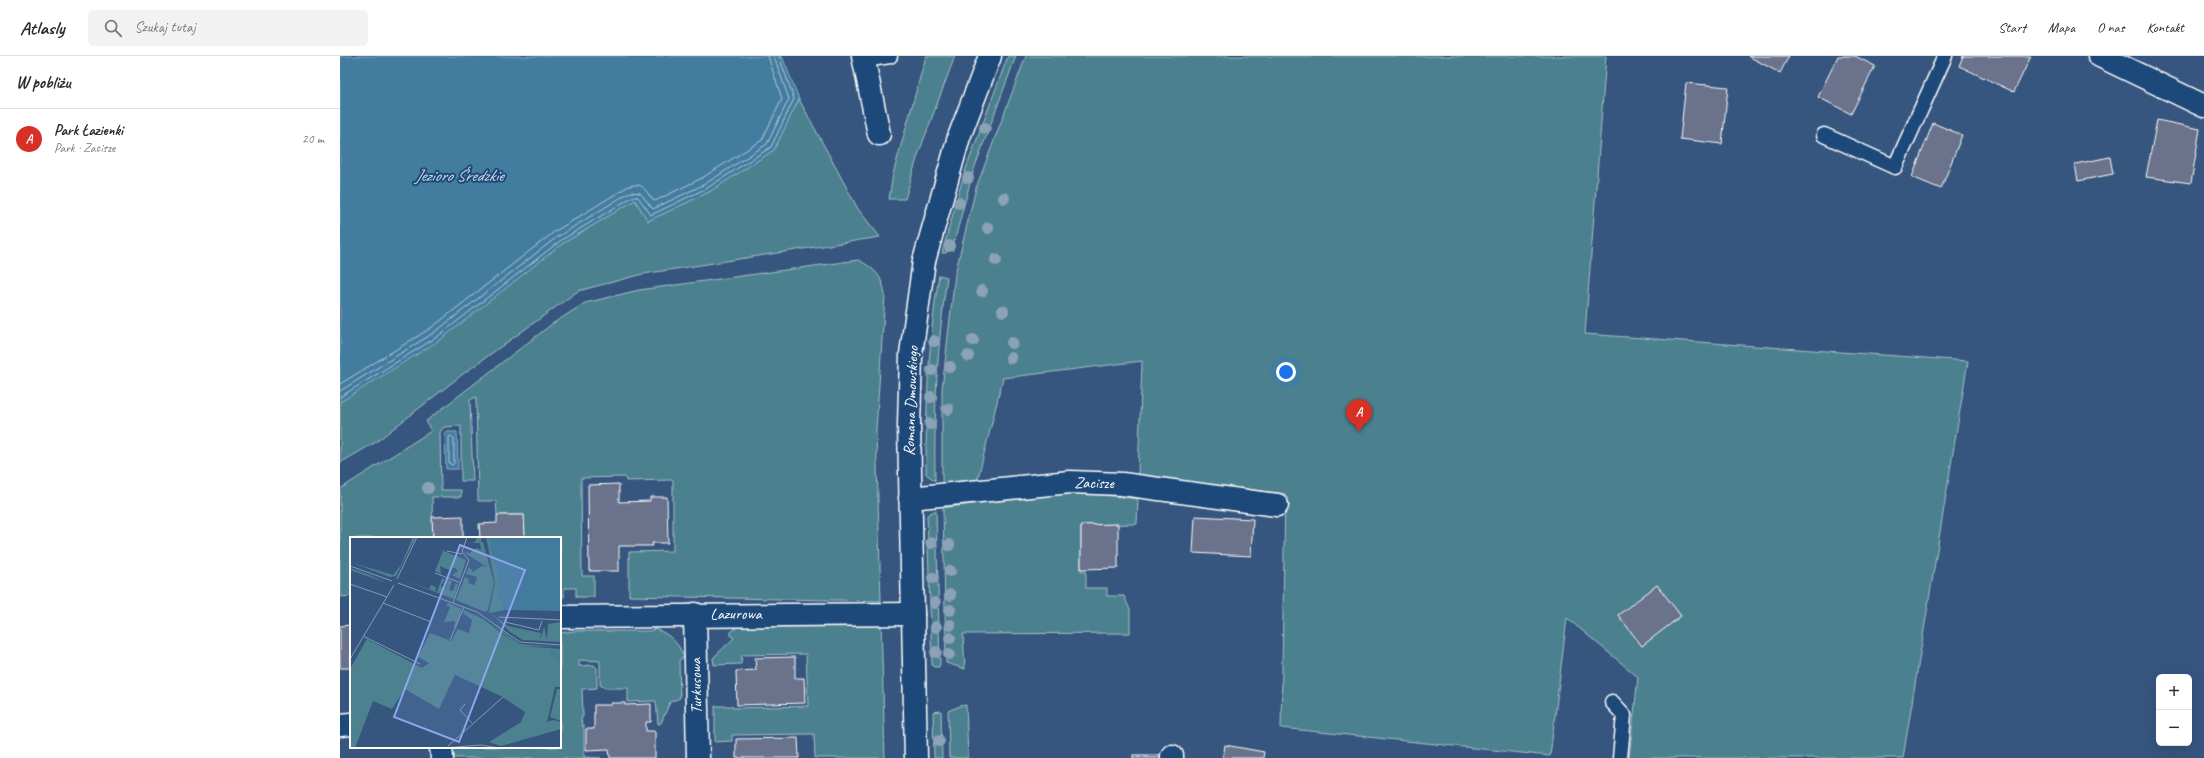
<!DOCTYPE html>
<html lang="pl">
<meta charset="utf-8">
<style>
body{margin:0;font-family:Caveat,sans-serif;background:#f2f2f3;color:#2b2b33}
.controls{position:absolute;right:12px;bottom:12px;display:grid;overflow:hidden;border-radius:6px;box-shadow:0 4px 16px #0002}
.controls button{width:36px;height:36px;display:grid;place-items:center;padding:0;border:0;border-bottom:1px solid #e1e1e2;background:#fff;color:#2b2b33;font:20px sans-serif}
.you{position:absolute;left:946px;top:316px;width:14px;height:14px;margin:-10px;border:3px solid #fff;border-radius:50%;background:#1a73e8;box-shadow:0 0 0 6px #1a73e833}
.badge{display:grid;place-items:center;width:26px;height:26px;border-radius:50%;background:#d93025;color:#fff;font-size:13px;font-weight:700}
.pin{position:absolute;translate:-50% -33px;filter:drop-shadow(0 1px 2px #0008)}
.pin::after{content:'';position:absolute;top:21px;width:14px;height:12px;background:inherit;clip-path:polygon(0 0,100% 0,50% 100%)}
.list{margin:0;padding:0;list-style:none}
h2{display:flex;justify-content:space-between;align-items:center;height:52px;margin:0;padding:0 16px;font-size:17px}
h2 small{font-size:13px;font-weight:400;color:#7c7c81}
.list li{display:grid;grid-template-columns:26px 1fr auto;gap:12px;align-items:center;box-sizing:border-box;height:60px;padding:0 16px;border-top:1px solid #e1e1e2}
.list b{display:block;font-size:15px;white-space:nowrap}
.list p{margin:0;font-size:13px;white-space:nowrap;color:#7c7c81}
.list em{font-size:13px;font-style:normal;color:#7c7c81}
.icon{flex:none;width:22px;height:22px;fill:none;stroke:currentColor;stroke-width:2;stroke-linecap:round;stroke-linejoin:round}
.map{position:relative;flex:none;width:1864px;height:702px;overflow:hidden}
header{display:flex;align-items:center;gap:24px;box-sizing:border-box;height:56px;padding:0 20px;background:#fff;border-bottom:1px solid #e1e1e2}
header strong{font-size:19px}
nav{display:flex;gap:22px;margin-inline-start:auto;font-size:14px}
.search{width:280px;height:36px;background:#f2f2f3;display:flex;align-items:center;gap:10px;box-sizing:border-box;padding:0 14px;border-radius:6px;color:#7c7c81;font-size:15px}
main{display:flex}
aside{flex:1;background:#fff}
.map>svg:first-child{display:block}
.green{fill:#4c818f;stroke:#a6c0c7}
.water{fill:#437b9f;stroke:#8eb0c5}
.lines{fill:none;stroke-linecap:round;stroke-linejoin:round}
.shore{stroke:#b4cad9;stroke-width:1}
.building{fill:#6a728c;stroke:#fff}
.service-casing{stroke:#fff;stroke-width:17}
.minor-casing{stroke:#fff;stroke-width:25}
.tertiary-casing{stroke:#fff;stroke-width:25}
.service{stroke:#1f4a7a;stroke-width:14}
.minor{stroke:#1f4a7a;stroke-width:22}
.tertiary{stroke:#1f4a7a;stroke-width:22}
.tree{fill:#8ca2b6}
.labels{text-anchor:middle;dominant-baseline:central;stroke-width:4;stroke-linejoin:round;paint-order:stroke}
.street-label{font-size:16px;fill:#fff;stroke:#1f4a7a}
.water-label{font-size:17px;font-style:italic;fill:#d0dee7;stroke:#1f4a7a}
.inset-river{fill:none;stroke:#437b9f;stroke-width:2}
.inset-road{fill:none;stroke:#869ab2;stroke-width:1}
.view{fill:#8ea6ec;fill-opacity:0.15;stroke:#8ea6ec;stroke-width:2}
.inset-edge{fill:none;stroke:#fff;stroke-width:2}
</style>
<header>
<strong>Atlasly</strong>
<div class="search"><svg class="icon" aria-label="search" viewBox="0 0 24 24"><circle cx="10" cy="10" r="6"/><path d="M15 15l6 6"/></svg>Szukaj tutaj</div>
<nav><a>Start</a><a>Mapa</a><a>O nas</a><a>Kontakt</a></nav>
</header>
<main>
<aside>
<h2>W pobliżu<small></small></h2>
<ul class="list">
<li><span class="badge">A</span><div><b>Park Łazienki</b><p>Park · Zacisze</p></div><em>20 m</em></li>
</ul>
</aside>
<div class="map">
<svg width="1864" height="702" viewBox="0 0 1864 702">
<rect width="100%" height="100%" fill="#36567f"/>
<filter id="ink" filterUnits="userSpaceOnUse"><feTurbulence type="fractalNoise" baseFrequency=".025" numOctaves="2"/><feDisplacementMap in="SourceGraphic" scale="8" xChannelSelector="R" yChannelSelector="G"/><feConvolveMatrix kernelMatrix="1 2 1 2 8 2 1 2 1" color-interpolation-filters="sRGB"/></filter>
<g filter="url(#ink)">
<!-- green -->
<g class="green">
<polygon points="586,0 615,0 578,99 565,143 549,143 553,118"/>
<polygon points="668,0 676,0 633,116 613,190 606,197 602,197 624,118"/>
<polygon points="686,0 1266,0 1245,278 1628,305 1563,702 1289,702 1298,621 1227,562 1210,700 941,672 945,438 798,419 802,305 663,322 637,426 602,429 602,333 615,218 636,132"/>
<polygon points="459,43 518,153 540,181 303,218 238,235 123,318 36,386 0,407 0,346 222,188 295,144 308,165 369,136 434,94"/>
<path d="M518 204C534 211 543 221 545 239L536 374 541 545 289 540V496L333 495V424L286 425 285 421 241 422 242 520H254V541H236V532H224V541H220V482H185L184 459H157L156 445H138L136 341 130 344 133 425H121V370L104 371 100 376 101 434H121V441H92L93 482H11V540L0 541V433L91 375 86 365 212 268 245 247 299 234Z"/>
<path d="M599 219 607 221C597 290 594 355 595 425L586 418C586 351 588 286 599 219Z"/>
<polygon points="729,435 798,443 797,468 741,469 741,515 746,515 746,532 767,532 767,540 784,540 790,554 790,577 623,578 625,613 606,607 603,452"/>
<polygon points="596,454 600,608 599,611 594,611 592,609 587,459"/>
<polygon points="541,567 545,702 475,702 474,678 392,679 392,685 375,686 375,650 392,650 393,652 468,650 466,598 402,599 401,608 374,609 373,602 394,582 391,580 391,576 397,571"/>
<path d="M316 573C330 579 338 586 344 601L339 604 340 642 330 646 321 667 318 668 316 645 288 646V632H265L260 629V605L239 604V610L254 609 257 612V632L242 633 243 661 241 662 242 670H244V701L261 702H110L109 691H220V577L234 575H309Z"/>
<polygon points="626,649 628,702 609,702 608,655 620,650"/>
<polygon points="601,655 602,702 594,702 593,656"/>
</g>
<!-- water -->
<g class="water">
<polygon points="0,0 442,0 459,43 434,94 369,136 308,165 295,144 222,188 100,284 0,346"/>
<polygon points="105,376 117,376 118,413 106,413"/>
</g>
<g class="lines">
<!-- shore -->
<g class="shore">
<path d="M0 328 91 272 214 176 287 131C306 123 305 139 315 145L362 122 422 84 442 43 428 0"/>
<polyline points="0,335 95,276 217,181 290,136 300,137 313,153 365,128 427,88 449,43 434,0"/>
<polyline points="0,341 97,281 220,185 292,141 298,141 311,159 367,132 431,91 454,43 439,0"/>
<polygon points="111,380 114,382 114,407 112,409 109,407 109,381"/>
</g>
</g>
<!-- building -->
<g class="building">
<polygon points="1408,0 1449,0 1440,17"/>
<polygon points="1498,0 1515,0 1535,10 1511,58 1478,41"/>
<polygon points="1623,0 1691,0 1674,36 1619,10"/>
<polygon points="1346,27 1388,31 1382,88 1340,83"/>
<polygon points="1817,64 1860,73 1851,127 1806,121"/>
<polygon points="1593,67 1622,79 1601,133 1572,121"/>
<polygon points="1770,101 1773,118 1738,125 1735,108"/>
<polygon points="279,428 279,446 310,445 310,441 327,441 328,487 312,487 313,490 279,490 279,515 249,515 248,429"/>
<polygon points="157,459 184,459 185,482 140,482 139,468 157,467"/>
<polygon points="123,460 123,482 93,482 92,461"/>
<polygon points="855,460 913,463 911,500 853,497"/>
<polygon points="778,468 778,512 741,513 741,469"/>
<polygon points="1317,529 1341,560 1302,590 1278,559"/>
<polygon points="11,569 11,612 0,612 0,570"/>
<polygon points="455,601 455,622 464,622 465,647 397,649 396,615 416,614 415,602"/>
<polygon points="271,647 285,647 285,649 311,648 311,666 306,666 306,675 315,675 315,702 270,702 269,693 246,694 246,673 254,673 254,649 271,649"/>
<polygon points="458,682 459,702 396,702 396,683"/>
<polygon points="885,689 924,696 923,702 883,702"/>
<rect x="793" y="699" width="33" height="3"/>
</g>
<g class="lines">
<!-- service casing -->
<g class="service-casing">
<g id="service">
<polyline points="524,4 550,0"/>
<polyline points="1484,79 1555,111 1605,0"/>
<polyline points="1272,646 1284,659 1280,702"/>
</g>
</g>
<!-- minor casing -->
<g class="minor-casing">
<g id="minor">
<polyline points="523,0 539,78"/>
<polyline points="1760,0 1864,50"/>
<polyline points="570,442 730,426 782,428 937,449"/>
<polyline points="355,558 358,702"/>
<polyline points="220,561 573,558"/>
<polyline points="0,669 11,668"/>
<polyline points="101,691 102,702"/>
<polyline points="832,702 832,700"/>
</g>
</g>
<!-- tertiary casing -->
<g class="tertiary-casing">
<polyline id="tertiary" points="576,702 569,369 571,298 584,205 619,81 650,0"/>
</g>
<!-- service -->
<use href="#service" class="service"/>
<!-- minor -->
<use href="#minor" class="minor"/>
<!-- tertiary -->
<use href="#tertiary" class="tertiary"/>
</g>
<!-- trees -->
<g class="tree">
<circle cx="645" cy="72" r="6"/>
<circle cx="628" cy="122" r="6"/>
<circle cx="664" cy="142" r="6"/>
<circle cx="619" cy="147" r="6"/>
<circle cx="648" cy="172" r="6"/>
<circle cx="609" cy="190" r="6"/>
<circle cx="656" cy="204" r="6"/>
<circle cx="642" cy="235" r="6"/>
<circle cx="663" cy="255" r="6"/>
<circle cx="633" cy="284" r="6"/>
<circle cx="594" cy="285" r="6"/>
<circle cx="672" cy="287" r="6"/>
<circle cx="628" cy="300" r="6"/>
<circle cx="671" cy="302" r="6"/>
<circle cx="610" cy="311" r="6"/>
<circle cx="592" cy="314" r="6"/>
<circle cx="591" cy="341" r="6"/>
<circle cx="608" cy="353" r="6"/>
<circle cx="590" cy="368" r="6"/>
<circle cx="88" cy="432" r="6"/>
<circle cx="591" cy="487" r="6"/>
<circle cx="609" cy="489" r="6"/>
<circle cx="610" cy="515" r="6"/>
<circle cx="593" cy="522" r="6"/>
<circle cx="610" cy="539" r="6"/>
<circle cx="595" cy="547" r="6"/>
<circle cx="610" cy="554" r="6"/>
<circle cx="610" cy="569" r="6"/>
<circle cx="596" cy="571" r="6"/>
<circle cx="610" cy="582" r="6"/>
<circle cx="596" cy="596" r="6"/>
<circle cx="609" cy="598" r="6"/>
<circle cx="599" cy="685" r="6"/>
</g>
</g>
<g class="labels">
<!-- street labels -->
<g class="street-label">
<text transform="translate(571 345) rotate(-88)">Romana Dmowskiego</text>
<text transform="translate(754 427) rotate(1)">Zacisze</text>
<text x="396" y="558">Lazurowa</text>
<text transform="translate(356 630) rotate(-91)">Turkusowa</text>
</g>
<!-- water labels -->
<g class="water-label">
<text x="119" y="119">Jezioro Średzkie</text>
</g>
</g>
<!-- overview -->
<g transform="translate(10 481)">
<rect width="211" height="211" fill="#36567f"/>
<path d="M63 0H66L46 39 40 40 0 25 43 38 51 28ZM127 0H132L131 5H133L144 46 138 73 135 75 106 63 115 40 119 42 118 46 124 48 126 44 127 40 116 37 119 30 123 35 132 29 137 30 113 15 120 16 126 11 131 13 130 6H121L125 5ZM136 0H140L152 55H149L150 62 155 73 139 76 145 46ZM89 12 116 23 110 42 102 38 108 34 105 31 102 30 99 37V33L90 29 91 37 85 34 93 14ZM0 31 37 44 18 38 39 47 0 33ZM84 40 81 48 86 50 85 54 87 55 92 41 95 42 91 49 95 52 98 43 102 44 99 53 103 54 106 46 108 48 104 62 51 42 79 52ZM98 66 112 71 100 68 112 72 106 91 104 90 105 84 94 85 100 70 96 69ZM114 73 133 82 159 102 169 108 158 101 142 86 170 107 211 110 171 109 211 112V150H205L197 185 203 183 211 185V192L151 209 139 205 171 185 175 175 151 159 105 138 89 172 55 152 42 172 23 164 5 211H0V132L17 102 72 131 79 126 68 120 80 96 101 104 108 92 119 96 122 83 113 76ZM143 78 158 89 191 96 190 103 194 90 197 102 198 87 211 85V105L173 103 160 95ZM207 152H211V184L200 180Z" fill="#4c818f"/>
<path d="M140 0H211V74L155 73 150 62 149 55 151 54Z" fill="#437b9f"/>
<path class="inset-river" d="M200 114 211 124"/>
<path class="inset-road" d="M97 14 112 17M0 29 42 44M85 36 111 46M47 42 67 0M48 46 127 75 170 105 211 108M0 47 37 60M33 66 81 85M103 66 119 23 112 15 117 0M149 80 211 83M156 81 155 85 189 93 192 84M13 99 70 127M100 103 114 70M0 122 44 48M115 167 110 173 122 186M98 209 153 160M93 211 131 208 148 211"/>
<path class="view" d="M110 8 175 33 109 205 44 180Z"/>
<rect width="211" height="211" class="inset-edge"/>
</g>
</svg>
<div class="controls">
<button>+</button>
<button>−</button>
</div>
<div class="you"></div>
<div class="pin badge" style="left:1019px;top:376px">A</div>
</div>
</main>
